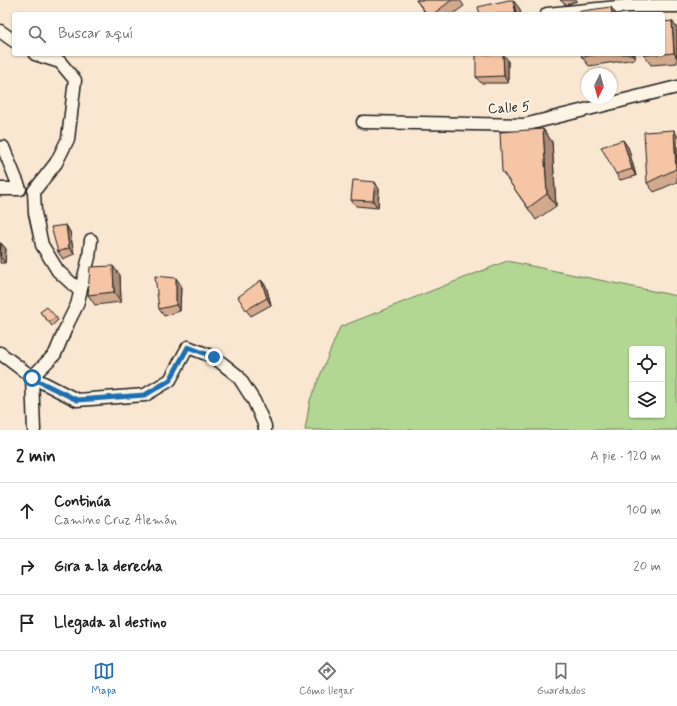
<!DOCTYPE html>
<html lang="es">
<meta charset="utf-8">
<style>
body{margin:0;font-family:Mynerve,sans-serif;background:#f6f6f6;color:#202124}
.controls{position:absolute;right:12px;bottom:12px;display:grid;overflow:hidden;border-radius:4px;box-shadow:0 1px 3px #0004}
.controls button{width:36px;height:36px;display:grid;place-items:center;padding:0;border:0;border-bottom:1px solid #e0e0e0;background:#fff;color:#202124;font:20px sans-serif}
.compass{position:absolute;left:581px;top:68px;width:36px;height:36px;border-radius:50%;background:#fff;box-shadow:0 1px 3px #0004;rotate:185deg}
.stop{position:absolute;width:12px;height:12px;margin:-9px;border:3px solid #1f6fb2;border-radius:50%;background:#fff}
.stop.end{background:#1f6fb2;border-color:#fff;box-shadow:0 1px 4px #0008}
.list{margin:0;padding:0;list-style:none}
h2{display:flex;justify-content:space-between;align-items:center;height:52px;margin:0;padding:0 16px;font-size:17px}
h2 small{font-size:13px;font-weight:400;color:#757577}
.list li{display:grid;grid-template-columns:26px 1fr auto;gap:12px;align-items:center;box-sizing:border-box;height:56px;padding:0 16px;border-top:1px solid #e0e0e0}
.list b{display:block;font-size:15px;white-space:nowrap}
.list p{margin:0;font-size:13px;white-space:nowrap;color:#757577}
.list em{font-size:13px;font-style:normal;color:#757577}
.icon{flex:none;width:22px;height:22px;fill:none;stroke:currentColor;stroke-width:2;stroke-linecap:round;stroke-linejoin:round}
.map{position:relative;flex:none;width:677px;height:430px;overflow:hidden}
.search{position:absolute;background:#fff;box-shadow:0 1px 3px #0004;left:12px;right:12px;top:12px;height:44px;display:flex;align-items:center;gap:10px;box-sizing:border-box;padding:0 14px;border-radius:4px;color:#757577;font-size:15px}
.sheet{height:220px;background:#fff}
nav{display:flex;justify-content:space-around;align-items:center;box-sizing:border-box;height:56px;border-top:1px solid #e0e0e0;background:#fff;font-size:11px;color:#757577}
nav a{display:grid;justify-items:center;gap:2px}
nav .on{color:#1f6fb2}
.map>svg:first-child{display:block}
.green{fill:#b2d793;stroke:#677a58;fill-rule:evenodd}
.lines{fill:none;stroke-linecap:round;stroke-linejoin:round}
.street-casing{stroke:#1c1c1c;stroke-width:15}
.street{stroke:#fcf5e5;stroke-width:12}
.wall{fill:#d3a98e;stroke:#1c1c1c}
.shaded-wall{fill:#ac8a74;stroke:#1c1c1c}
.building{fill:#f5c5a5;stroke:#1c1c1c}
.route{stroke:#1f6fb2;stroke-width:5}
.labels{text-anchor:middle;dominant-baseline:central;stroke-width:4;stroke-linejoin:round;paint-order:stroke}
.street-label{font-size:14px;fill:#1c1c1c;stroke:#fcf5e5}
</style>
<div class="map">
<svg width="677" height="430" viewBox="0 0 677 430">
<rect width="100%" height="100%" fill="#fae7d2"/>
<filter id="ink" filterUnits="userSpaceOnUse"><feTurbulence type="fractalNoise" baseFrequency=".025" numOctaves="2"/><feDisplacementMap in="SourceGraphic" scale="8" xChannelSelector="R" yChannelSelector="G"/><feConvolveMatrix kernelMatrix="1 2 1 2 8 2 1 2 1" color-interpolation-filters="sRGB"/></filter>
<g filter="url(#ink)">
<!-- green -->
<path class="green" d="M507 261 677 296V430H305L310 400 340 327ZM632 349H662V415H632Z"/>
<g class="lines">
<!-- street casing -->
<g class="street-casing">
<g id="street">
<polyline points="547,14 628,6 677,6"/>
<polyline points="0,31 14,41"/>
<polyline points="35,54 60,62 75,80 68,139 56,163 34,191 35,213 42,245 58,271 80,291"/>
<polyline points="363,122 524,125 677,87"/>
<polyline points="0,189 20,189 3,147"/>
<polyline points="0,353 32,377 77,400 145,395 170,380 188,347 214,357 238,376 254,401 265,426 265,430"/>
<polyline points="34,430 32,377 55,354 68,323 77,305 89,257 91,240"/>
</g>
</g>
<!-- street -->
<use href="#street" class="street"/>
</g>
<!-- wall -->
<g class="wall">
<polygon points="416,0 460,0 464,6 453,14 426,14"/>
<polygon points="560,0 577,0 577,1 566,5"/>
<polygon points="677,28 677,63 651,65 644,55"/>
<polygon points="581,54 635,54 635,59 589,66 582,57"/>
<polygon points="508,60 508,83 481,83 476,77"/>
<polygon points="543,129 552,142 556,206 536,220 502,171"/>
<polygon points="677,135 677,182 654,192 647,183"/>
<polygon points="628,147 636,176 620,180 616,174"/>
<polygon points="379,189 378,208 356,206 351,200"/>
<polygon points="66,225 70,232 74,254 63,259 58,252"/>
<polygon points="0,243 1,243 6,249 5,263 0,263"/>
<polygon points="120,275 121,302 95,305 88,295"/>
<polygon points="261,280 266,286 271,305 251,316 246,310"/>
<polygon points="181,285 180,311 164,316 159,309"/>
<polygon points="40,312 56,317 58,320 52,326"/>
</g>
<!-- shaded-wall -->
<g class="shaded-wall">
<polygon points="513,0 520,9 521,14 516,14"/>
<polygon points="611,7 616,14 612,14"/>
<polygon points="672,21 677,28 677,58 674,53"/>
<polygon points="503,54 508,60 508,83 504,76"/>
<polygon points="632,54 635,54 635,59"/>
<polygon points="543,129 552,142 556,206 547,194"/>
<polygon points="674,130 677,135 677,170 676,169"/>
<polygon points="623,140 628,147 636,176 632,169"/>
<polygon points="375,182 379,189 378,208 373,201"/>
<polygon points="66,225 70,232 74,254 69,248"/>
<polygon points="1,243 6,249 5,263 0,257"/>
<polygon points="113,266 120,275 121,302 114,292"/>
<polygon points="176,278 181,285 180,311 176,305"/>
<polygon points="261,280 266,286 271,305 267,298"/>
</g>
<!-- building -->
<g class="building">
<polygon points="416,0 452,0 433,14 427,14"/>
<polygon points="509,0 513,0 516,14 480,14 478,7"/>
<polygon points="611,7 612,14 575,14 575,12"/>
<polygon points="672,21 674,53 663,54 663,22"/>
<polygon points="476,54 503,54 504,76 476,77"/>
<polygon points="581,54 599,54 582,57"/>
<polygon points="644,54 658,54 644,55"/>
<polygon points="543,129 547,194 528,208 502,171 500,132"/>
<polygon points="674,130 676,169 647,183 644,132"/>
<polygon points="623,140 632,169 616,174 601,147"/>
<polygon points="353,180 375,182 373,201 351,200"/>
<polygon points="66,225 69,248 58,252 51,227"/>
<polygon points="0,243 1,243 0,256"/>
<polygon points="113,266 114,292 88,295 90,267"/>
<polygon points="155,276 176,278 176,305 159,309"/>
<polygon points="261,280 267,298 246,310 238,297"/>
<polygon points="47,307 56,317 49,322 40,312"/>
</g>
</g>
<g class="lines" filter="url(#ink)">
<!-- route -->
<polyline class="route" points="32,378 77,400 145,395 170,380 188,347 214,357"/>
</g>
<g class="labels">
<!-- street labels -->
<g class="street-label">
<text transform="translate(509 108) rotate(-3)">Calle 5</text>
</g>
</g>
</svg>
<div class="controls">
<button><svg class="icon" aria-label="locate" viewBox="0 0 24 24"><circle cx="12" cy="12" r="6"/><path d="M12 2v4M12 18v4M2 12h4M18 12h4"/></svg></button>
<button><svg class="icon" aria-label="layers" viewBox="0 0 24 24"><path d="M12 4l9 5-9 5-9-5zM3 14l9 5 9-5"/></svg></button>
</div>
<svg class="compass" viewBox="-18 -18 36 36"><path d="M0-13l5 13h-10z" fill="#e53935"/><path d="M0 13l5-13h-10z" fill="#757577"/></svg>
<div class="stop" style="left:32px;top:378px"></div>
<div class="stop end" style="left:214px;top:357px"></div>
<div class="search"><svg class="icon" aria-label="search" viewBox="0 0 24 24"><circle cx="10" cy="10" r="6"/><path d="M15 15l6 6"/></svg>Buscar aquí</div>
</div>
<section class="sheet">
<h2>2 min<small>A pie · 120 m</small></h2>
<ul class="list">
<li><svg class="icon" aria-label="ahead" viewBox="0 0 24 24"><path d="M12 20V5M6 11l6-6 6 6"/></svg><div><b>Continúa</b><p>Camino Cruz Alemán</p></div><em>100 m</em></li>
<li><svg class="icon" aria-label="right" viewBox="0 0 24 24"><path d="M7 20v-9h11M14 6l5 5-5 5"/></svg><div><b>Gira a la derecha</b></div><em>20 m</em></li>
<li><svg class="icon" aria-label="arrive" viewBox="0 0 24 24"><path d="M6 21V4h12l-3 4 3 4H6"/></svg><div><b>Llegada al destino</b></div></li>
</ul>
</section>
<nav>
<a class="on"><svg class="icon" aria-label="map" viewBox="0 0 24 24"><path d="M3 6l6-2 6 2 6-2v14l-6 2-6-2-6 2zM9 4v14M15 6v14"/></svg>Mapa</a>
<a><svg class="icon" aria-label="directions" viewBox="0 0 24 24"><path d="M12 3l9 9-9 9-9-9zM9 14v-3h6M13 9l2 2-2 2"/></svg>Cómo llegar</a>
<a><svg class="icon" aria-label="saved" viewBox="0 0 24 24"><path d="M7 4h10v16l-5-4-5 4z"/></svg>Guardados</a>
</nav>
